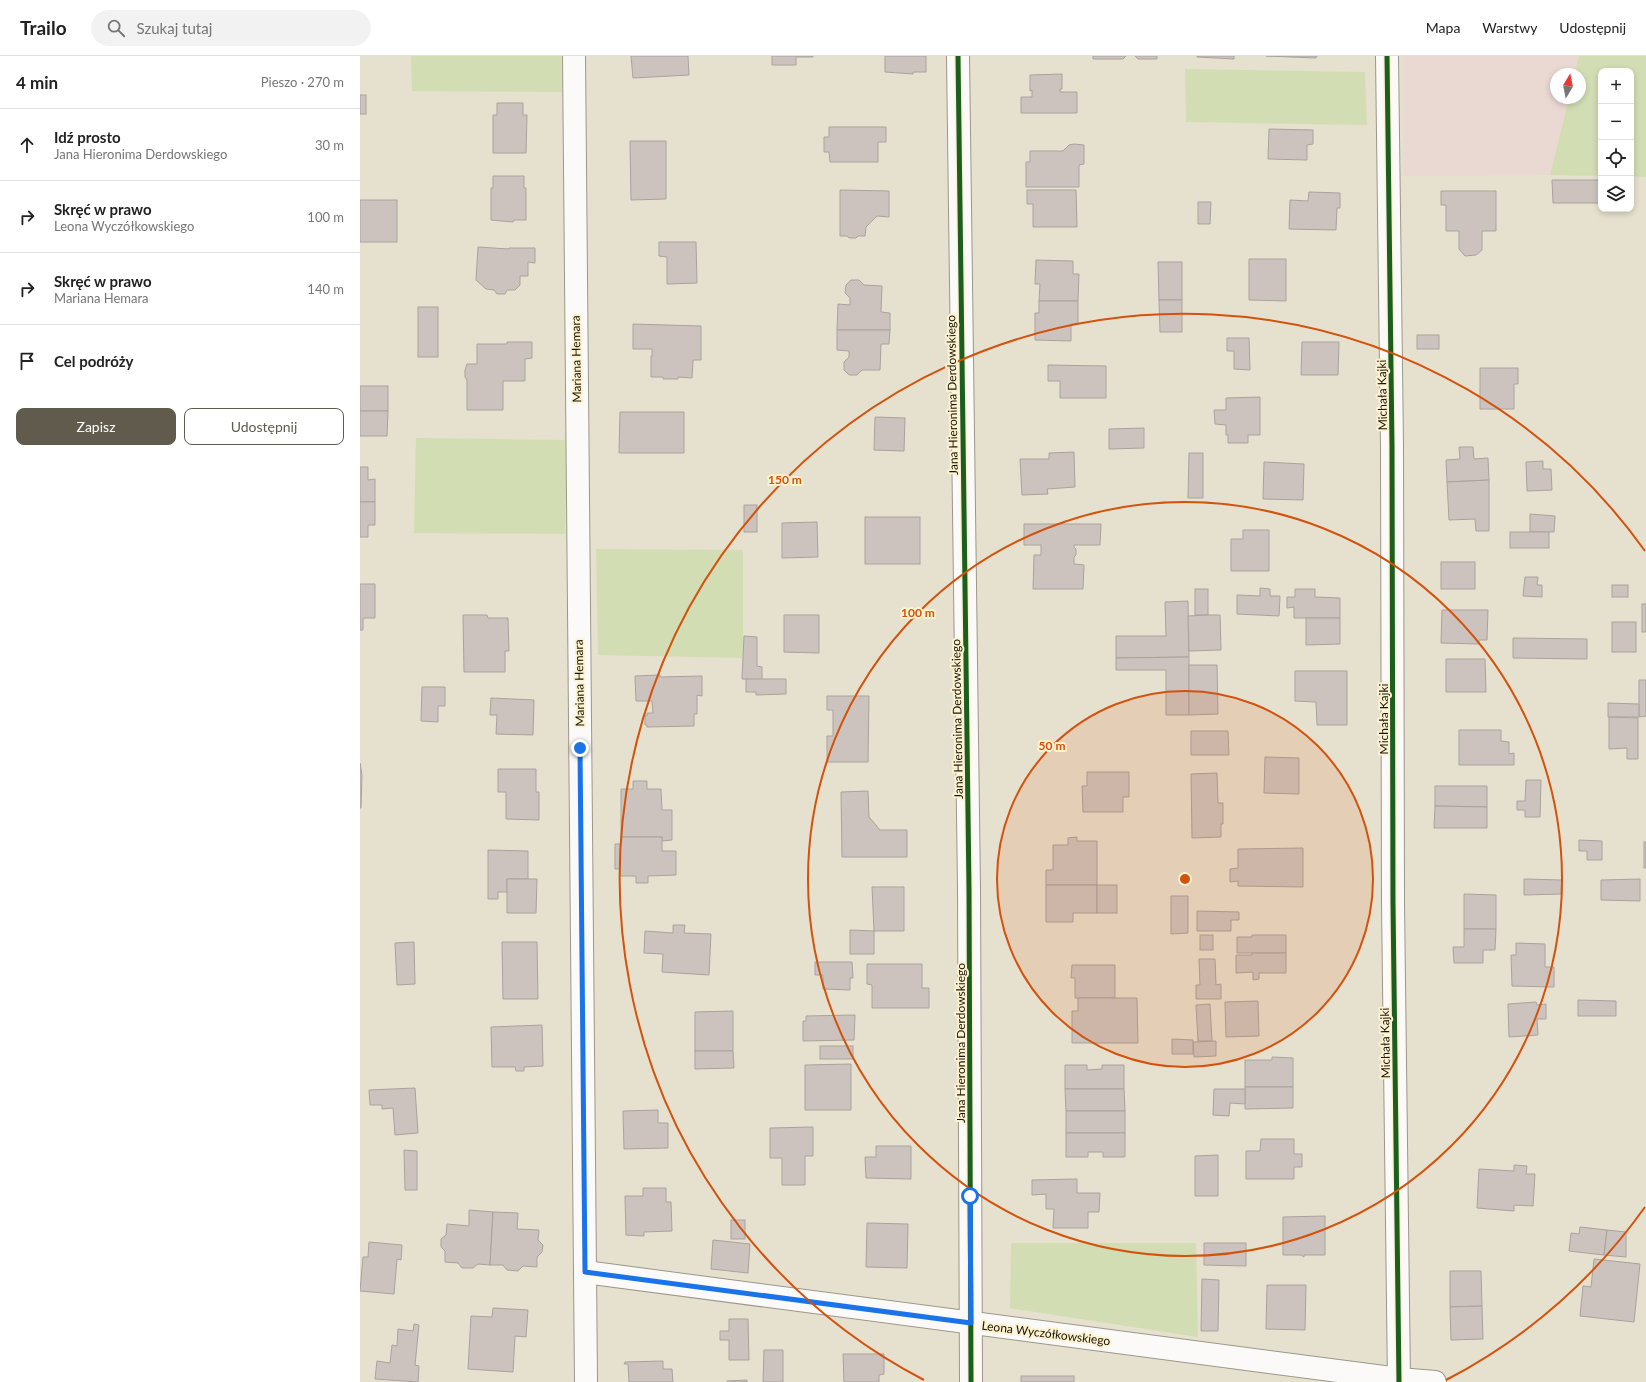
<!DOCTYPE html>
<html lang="pl">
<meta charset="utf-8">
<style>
body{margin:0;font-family:Lato,sans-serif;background:#f2f2f2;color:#222}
.controls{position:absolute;right:12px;top:12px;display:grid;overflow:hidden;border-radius:8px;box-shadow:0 2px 6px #0003}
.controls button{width:36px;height:36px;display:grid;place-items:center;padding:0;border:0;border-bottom:1px solid #e0e0e0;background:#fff;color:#222;font:20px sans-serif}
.compass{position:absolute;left:1190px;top:12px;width:36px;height:36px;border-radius:50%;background:#fff;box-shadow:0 2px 6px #0003;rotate:10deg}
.stop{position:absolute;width:12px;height:12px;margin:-9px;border:3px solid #1a73e8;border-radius:50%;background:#fff}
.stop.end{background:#1a73e8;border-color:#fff;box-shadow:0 1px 4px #0008}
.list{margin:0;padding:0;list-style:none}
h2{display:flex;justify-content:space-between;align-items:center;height:52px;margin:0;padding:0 16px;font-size:17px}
h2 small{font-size:13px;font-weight:400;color:#767676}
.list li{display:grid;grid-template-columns:26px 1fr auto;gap:12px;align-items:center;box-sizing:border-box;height:72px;padding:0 16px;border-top:1px solid #e0e0e0}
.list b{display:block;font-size:15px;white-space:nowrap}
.list p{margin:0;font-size:13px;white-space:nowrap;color:#767676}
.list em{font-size:13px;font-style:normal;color:#767676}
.actions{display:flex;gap:8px;padding:12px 16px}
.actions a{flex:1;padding:9px 0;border:1px solid #605b4d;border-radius:8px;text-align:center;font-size:14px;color:#605b4d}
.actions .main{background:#605b4d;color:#fff}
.icon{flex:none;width:22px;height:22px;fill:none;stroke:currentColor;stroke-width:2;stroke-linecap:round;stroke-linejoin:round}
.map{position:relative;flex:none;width:1286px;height:1326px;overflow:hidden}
header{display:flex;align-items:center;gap:24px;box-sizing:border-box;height:56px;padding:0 20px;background:#fff;border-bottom:1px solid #e0e0e0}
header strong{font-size:19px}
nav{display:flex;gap:22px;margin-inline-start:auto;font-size:14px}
.search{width:280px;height:36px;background:#f2f2f2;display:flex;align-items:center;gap:10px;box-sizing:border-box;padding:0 14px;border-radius:22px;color:#767676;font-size:15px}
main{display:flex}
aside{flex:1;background:#fff}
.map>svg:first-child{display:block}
.commercial{fill:#ead9d3}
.green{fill:#d3ddb3}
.building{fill:#ccc3be;stroke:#aba29d}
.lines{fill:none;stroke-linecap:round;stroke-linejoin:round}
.minor-casing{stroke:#9c9789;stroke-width:24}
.minor{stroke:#fbfaf8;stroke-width:22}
.cycleway-casing{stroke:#fdf2d0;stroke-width:8}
.cycleway{stroke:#1b5e20;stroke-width:5}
.route{stroke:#1a73e8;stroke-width:5}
.ring{fill:none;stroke:#d3520c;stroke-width:2}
.labels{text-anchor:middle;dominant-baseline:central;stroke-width:4;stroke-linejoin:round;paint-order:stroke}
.street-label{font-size:12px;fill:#181408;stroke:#fdf2d0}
.centre{fill:#d3520c;stroke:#fdf2d0;stroke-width:2}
.ring-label{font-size:12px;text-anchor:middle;font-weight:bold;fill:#d3520c;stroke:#fdf2d0;stroke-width:4;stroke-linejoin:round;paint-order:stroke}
</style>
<header>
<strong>Trailo</strong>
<div class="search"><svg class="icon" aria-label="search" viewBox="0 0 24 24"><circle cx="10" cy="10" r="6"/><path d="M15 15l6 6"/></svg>Szukaj tutaj</div>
<nav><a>Mapa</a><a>Warstwy</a><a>Udostępnij</a></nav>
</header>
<main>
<aside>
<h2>4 min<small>Pieszo · 270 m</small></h2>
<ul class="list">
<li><svg class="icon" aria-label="ahead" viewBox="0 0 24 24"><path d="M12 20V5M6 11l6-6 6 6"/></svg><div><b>Idź prosto</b><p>Jana Hieronima Derdowskiego</p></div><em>30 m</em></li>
<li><svg class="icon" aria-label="right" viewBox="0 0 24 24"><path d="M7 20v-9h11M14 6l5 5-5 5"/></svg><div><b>Skręć w prawo</b><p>Leona Wyczółkowskiego</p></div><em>100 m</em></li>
<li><svg class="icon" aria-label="right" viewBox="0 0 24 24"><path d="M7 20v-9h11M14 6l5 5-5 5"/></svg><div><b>Skręć w prawo</b><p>Mariana Hemara</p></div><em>140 m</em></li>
<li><svg class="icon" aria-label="arrive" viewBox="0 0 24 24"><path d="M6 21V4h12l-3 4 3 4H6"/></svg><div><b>Cel podróży</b></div></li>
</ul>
<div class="actions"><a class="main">Zapisz</a><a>Udostępnij</a></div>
</aside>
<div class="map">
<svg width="1286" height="1326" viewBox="0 0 1286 1326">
<rect width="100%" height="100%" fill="#e6e0ce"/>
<!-- commercial -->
<polygon class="commercial" points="1043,0 1219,0 1215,18 1196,18 1196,42 1209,42 1190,119 1043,120"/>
<!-- green -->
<g class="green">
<polygon points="51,0 201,0 202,36 52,35"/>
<polygon points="1219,0 1286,0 1286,121 1271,120 1271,15 1241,15 1241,120 1190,119 1209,42 1220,42 1220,18 1215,18"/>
<polygon points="825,13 1005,16 1007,69 826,66"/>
<polygon points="56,382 207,384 205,478 54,477"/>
<polygon points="236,493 383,494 383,602 238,599"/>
<polygon points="651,1187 836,1187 838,1281 650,1252"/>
</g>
<!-- building -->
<g class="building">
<polygon points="271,0 328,0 329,19 273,22"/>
<polygon points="412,0 453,0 453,1 436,1 436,9 412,9"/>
<polygon points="525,0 566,0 566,16 553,16 553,18 525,16"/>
<polygon points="733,0 766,0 763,3 733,3"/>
<polygon points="775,0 797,0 797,3 778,3"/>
<polygon points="837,0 874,0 874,3 837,1"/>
<polygon points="906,0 957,0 956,2"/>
<polygon points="702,18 702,33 700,33 700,36 717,36 717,57 661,57 661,41 672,41 672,34 670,35 670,19"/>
<rect x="0" y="39" width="6" height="19"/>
<polygon points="137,47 163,47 163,59 167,59 166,97 133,97 133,59 137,59"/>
<polygon points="469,71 526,71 526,86 518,86 518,106 470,106 469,96 464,96 464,81 469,81"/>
<polygon points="909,73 953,74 953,88 947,89 947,104 908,103"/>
<polygon points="270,85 306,85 306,143 271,144"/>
<polygon points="714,88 724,89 724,108 719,109 719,131 666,131 666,106 670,106 670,95 703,95 709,89"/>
<polygon points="133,120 164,120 164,132 166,132 166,164 154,164 153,166 131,164 131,132 133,132"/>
<polygon points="1192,124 1241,124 1241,147 1193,147"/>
<polygon points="480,134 529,135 529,161 517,160 506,171 505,180 498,180 496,182 489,182 487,180 480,180"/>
<polygon points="667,134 716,134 717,171 673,171 673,148 667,148"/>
<polygon points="1081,135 1136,135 1136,175 1122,175 1122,194 1116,199 1105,200 1099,193 1099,175 1086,175 1086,149 1081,149"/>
<polygon points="949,136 980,137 980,152 977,152 976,174 929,173 930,144 948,145"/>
<rect x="0" y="144" width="37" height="42"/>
<polygon points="838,146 851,146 850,168 838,168"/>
<polygon points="299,186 336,186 337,227 307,228 307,201 299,200"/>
<polygon points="118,191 149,193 149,192 175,192 175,207 168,206 168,220 160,220 160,229 155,234 147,234 145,238 137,238 134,234 126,233 116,224"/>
<polygon points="889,203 926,203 926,245 889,244"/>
<polygon points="676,204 713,205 713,218 719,218 718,245 679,245 680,228 675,228"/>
<polygon points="798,206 822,206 822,244 799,244"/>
<polygon points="491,224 499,224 504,229 522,230 521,256 530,257 530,274 477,274 478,248 490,249 490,242 485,237 486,229"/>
<polygon points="799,244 822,244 822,276 800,276"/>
<polygon points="679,245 718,245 718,268 711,268 711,285 675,284 675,257 679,257"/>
<rect x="58" y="251" width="20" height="50"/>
<polygon points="273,268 341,270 341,304 333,304 332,322 318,321 318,323 303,323 303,321 291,321 291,300 292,300 292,293 273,293"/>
<polygon points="477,274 530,274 529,288 521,288 520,314 502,314 497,319 489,319 484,314 484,306 489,301 489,295 477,294"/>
<rect x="1057" y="279" width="22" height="14"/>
<polygon points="867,282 889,282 890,314 874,313 874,295 867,295"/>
<polygon points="147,286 172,286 172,302 165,303 165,325 143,325 143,354 107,354 107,324 105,321 105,314 107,308 117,308 117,288 147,288"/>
<polygon points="942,286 979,286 978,319 941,319"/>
<polygon points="688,309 746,310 746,342 700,342 700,325 688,325"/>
<polygon points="1120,312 1158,312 1158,328 1154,328 1154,353 1120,353"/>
<rect x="0" y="330" width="28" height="25"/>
<polygon points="900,341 900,379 888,379 888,387 868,387 868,379 866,379 866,369 855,368 854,354 866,354 866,342"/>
<polygon points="0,355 28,355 27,380 0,380"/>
<polygon points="260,356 324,356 324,397 259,397"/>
<polygon points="515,361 545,362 544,395 514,394"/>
<polygon points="784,372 784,392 749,393 749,373"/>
<polygon points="1099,391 1113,391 1114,403 1128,402 1129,424 1087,426 1086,404 1100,403"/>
<polygon points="714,396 715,431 687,433 688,438 662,439 660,403 689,403 689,397"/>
<polygon points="829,397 843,397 843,442 828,442"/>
<polygon points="1183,405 1183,413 1191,413 1192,434 1167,435 1166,406"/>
<polygon points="904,406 944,408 943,444 903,443"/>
<polygon points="0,411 8,411 8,424 15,423 15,446 0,446"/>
<polygon points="1129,424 1129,475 1116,475 1115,463 1089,464 1087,426"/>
<polygon points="0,446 15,446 15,469 8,469 8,481 0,481"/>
<rect x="384" y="449" width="13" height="27"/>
<polygon points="1170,458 1195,460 1194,476 1170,476"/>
<rect x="505" y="461" width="55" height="47"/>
<polygon points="457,466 458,501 422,502 422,467"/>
<polygon points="664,468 741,468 740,489 714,489 714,491 716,493 716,499 714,501 714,508 724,509 723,533 673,533 674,499 681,499 681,489 664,489"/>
<polygon points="883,474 909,474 909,515 871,515 871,483 883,483"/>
<rect x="1150" y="476" width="39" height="16"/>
<rect x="1081" y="506" width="34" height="27"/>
<polygon points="1165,521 1178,521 1177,529 1182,529 1182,541 1163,540"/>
<polygon points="0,528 15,528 15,562 3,562 3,574 0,574"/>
<rect x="1252" y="529" width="16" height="12"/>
<polygon points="900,532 910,533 910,540 920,540 919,560 877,558 877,539 900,540"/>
<rect x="835" y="533" width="13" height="26"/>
<polygon points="935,533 955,533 955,541 980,542 980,562 934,562 934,551 927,552 927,541 935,541"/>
<polygon points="828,545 829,601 756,602 756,580 806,580 805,546"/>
<rect x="1282" y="548" width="4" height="28"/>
<polygon points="1082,554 1128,554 1127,584 1119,584 1119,588 1081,587"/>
<polygon points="103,559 127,559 128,562 148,562 149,595 145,595 145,616 104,616"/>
<polygon points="424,559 459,559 459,597 424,596"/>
<polygon points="848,559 860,559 861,594 829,595 828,560"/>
<polygon points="946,562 980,562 980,588 946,589"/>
<rect x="1252" y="566" width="24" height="30"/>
<polygon points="384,580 397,581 397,610 402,611 402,624 382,623"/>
<polygon points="1153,582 1227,583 1227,603 1153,602"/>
<polygon points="829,601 829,659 806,659 806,614 756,614 756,602"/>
<polygon points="1086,603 1125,603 1126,636 1086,636"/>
<polygon points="829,609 857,609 858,658 829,659"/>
<polygon points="935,615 987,615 987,669 957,669 956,646 935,645"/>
<polygon points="300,619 300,621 342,620 342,640 337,639 337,658 334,658 334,670 287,671 287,669 285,669 285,659 287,660 287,657 293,657 292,645 276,645 275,620"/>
<polygon points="386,623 426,623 426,638 396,639 396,636 386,636"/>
<polygon points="1279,624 1286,624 1286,660 1279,661"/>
<polygon points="62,631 85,631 85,650 78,650 78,666 61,665"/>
<polygon points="467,640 509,640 508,706 467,706 467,680 473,680 473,654 467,654"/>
<polygon points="131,642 174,644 173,679 136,678 137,659 130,659"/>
<polygon points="1248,647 1279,648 1279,661 1248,661"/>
<polygon points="1249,661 1278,662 1278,703 1267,703 1267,692 1249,693"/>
<polygon points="1099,674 1141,674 1141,685 1149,686 1149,698 1154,697 1154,709 1099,709"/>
<polygon points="831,675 868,675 869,699 831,699"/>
<polygon points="905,701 939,702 939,738 904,737"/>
<polygon points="0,707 2,719 1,752 0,752"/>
<polygon points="138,713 176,713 176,736 179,736 179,764 146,763 146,736 138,736"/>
<polygon points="727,716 769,716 769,741 763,741 763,756 723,756 722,730 727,730"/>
<polygon points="857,717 858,747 863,747 863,768 861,768 861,781 832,782 831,718"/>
<polygon points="1166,724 1181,724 1180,761 1165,761 1165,754 1157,754 1157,745 1165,745"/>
<polygon points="273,725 287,725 287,733 301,733 302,754 312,754 312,784 302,785 302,781 261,781 261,733 273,733"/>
<polygon points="1075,730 1127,730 1127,751 1075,750"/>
<polygon points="508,735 509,762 510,762 520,774 547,774 547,801 482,801 481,736"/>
<polygon points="1075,750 1127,751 1127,772 1074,772"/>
<polygon points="261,781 302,781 302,795 316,795 316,819 288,820 288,827 276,827 276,820 260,820 260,813 255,813 255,788 261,788"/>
<polygon points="717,781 717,785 737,785 737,829 686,829 686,814 693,814 693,789 708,789 708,782"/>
<polygon points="1219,784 1242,785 1242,804 1227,804 1227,795 1219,795"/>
<rect x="1284" y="786" width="2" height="26"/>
<polygon points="943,792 943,831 878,830 878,825 870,826 870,813 878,812 878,793"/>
<polygon points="128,794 168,795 168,823 147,823 147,836 138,836 138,843 128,843"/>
<polygon points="147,823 177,823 176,857 147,857"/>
<polygon points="1164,823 1202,824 1202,838 1164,839"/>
<polygon points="1280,823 1280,845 1241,844 1241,824"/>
<polygon points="686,829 737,829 737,857 713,857 713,866 686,866"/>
<rect x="737" y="829" width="20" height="28"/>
<polygon points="512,831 544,831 544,875 514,875"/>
<polygon points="1104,838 1136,839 1136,873 1104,873"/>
<polygon points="811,840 828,840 828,877 811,878"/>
<polygon points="837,855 879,856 879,864 871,864 871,875 837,875"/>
<polygon points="313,869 325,869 324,877 351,878 349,919 302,916 303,898 284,897 285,875 313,877"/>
<polygon points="1104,873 1136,873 1135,894 1123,894 1123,907 1094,907 1093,891 1104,891"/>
<polygon points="490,874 514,875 514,898 490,898"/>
<rect x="840" y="879" width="13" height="15"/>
<polygon points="892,879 926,879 926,897 877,897 877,881 892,881"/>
<polygon points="54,886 55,928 37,929 35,887"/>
<polygon points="142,886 177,886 178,943 143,943"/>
<polygon points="1156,887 1185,888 1185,911 1194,911 1194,931 1152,930 1151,899 1156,899"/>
<polygon points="892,897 926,897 926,917 899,917 899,923 893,924 893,916 876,917 876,899 892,899"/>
<polygon points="839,903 855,903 856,929 861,928 861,943 836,943 836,929 840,929"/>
<polygon points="455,906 492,906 493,922 490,922 490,934 463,933 463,919 455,919"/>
<polygon points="507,908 562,908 562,932 569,932 569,952 512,952 512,929 507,928"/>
<polygon points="712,909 755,909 755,942 715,942 715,922 711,922"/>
<polygon points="718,942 777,942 778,987 712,987 712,955 718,955"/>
<polygon points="1218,944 1256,945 1256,960 1218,960"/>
<polygon points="898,945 899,980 866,981 865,946"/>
<polygon points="1176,946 1177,949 1186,948 1186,963 1177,963 1178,979 1149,981 1148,948"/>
<polygon points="850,948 852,985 838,985 836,949"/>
<polygon points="373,955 373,995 335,995 335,956"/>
<polygon points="495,959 494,984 443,985 443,965 446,965 446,960"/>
<polygon points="182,969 183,1010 164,1011 164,1015 156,1015 155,1011 132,1011 131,971"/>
<polygon points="812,983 833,984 833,998 812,998"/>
<polygon points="856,985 856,1000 834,1001 833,986"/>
<rect x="460" y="990" width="33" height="13"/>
<polygon points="335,995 373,995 374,1012 335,1013"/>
<polygon points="912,1001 933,1002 933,1031 885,1031 885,1004 912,1004"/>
<polygon points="491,1008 491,1054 445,1054 445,1009"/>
<polygon points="705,1009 727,1009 727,1014 742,1013 742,1009 764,1009 764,1033 705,1033"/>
<polygon points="885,1031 933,1031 933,1052 885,1053"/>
<polygon points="55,1032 58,1077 35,1079 33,1052 22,1053 22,1049 10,1049 9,1034"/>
<polygon points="705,1033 764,1033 765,1055 706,1055"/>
<polygon points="854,1033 885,1033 885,1048 870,1047 869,1060 853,1059"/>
<polygon points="298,1054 298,1067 308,1067 308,1092 264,1093 263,1055"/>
<rect x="706" y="1055" width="59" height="22"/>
<polygon points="453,1071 453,1100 445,1100 445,1129 422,1129 422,1102 410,1102 410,1072"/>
<polygon points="706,1077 765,1077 765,1101 743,1101 743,1096 728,1096 728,1101 706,1101"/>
<polygon points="901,1083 934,1083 934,1098 942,1098 942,1111 934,1111 934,1123 886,1123 886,1095 900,1095"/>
<polygon points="516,1090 551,1090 551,1123 506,1122 505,1101 516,1101"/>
<polygon points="44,1094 57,1095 57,1134 45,1134"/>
<polygon points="858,1099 858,1140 835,1140 835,1100"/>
<polygon points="1154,1109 1167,1110 1166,1118 1175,1118 1173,1150 1154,1149 1154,1155 1117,1152 1119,1113 1154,1115"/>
<polygon points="717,1123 717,1137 740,1137 739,1156 728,1156 728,1172 693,1172 694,1153 686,1153 686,1138 672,1139 672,1124"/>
<polygon points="283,1132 306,1132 306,1146 311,1146 312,1175 284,1176 284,1180 266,1179 265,1140 283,1140"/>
<polygon points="109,1154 133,1156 130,1209 118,1208 113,1212 102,1212 98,1207 85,1206 85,1195 81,1191 81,1183 86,1179 87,1168 109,1170"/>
<polygon points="133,1156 158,1157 157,1173 179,1174 178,1184 183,1189 182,1196 177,1201 177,1211 163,1210 158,1215 147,1214 143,1209 130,1209"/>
<polygon points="965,1160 965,1199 944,1199 944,1201 941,1199 923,1199 923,1161"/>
<rect x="371" y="1164" width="14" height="19"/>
<polygon points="507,1167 548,1168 547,1212 506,1211"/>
<polygon points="1220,1171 1247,1174 1244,1199 1209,1195 1211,1177 1219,1178"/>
<polygon points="1247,1174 1266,1176 1266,1201 1244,1199"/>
<polygon points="353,1184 390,1188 388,1217 351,1213"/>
<polygon points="9,1186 42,1189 41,1204 37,1203 34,1238 0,1235 3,1201 8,1201"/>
<polygon points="844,1187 886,1187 886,1210 844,1209"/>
<polygon points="1234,1203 1280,1208 1274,1266 1220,1260 1223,1230 1231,1231"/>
<polygon points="1090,1215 1121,1215 1122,1250 1090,1251"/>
<polygon points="842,1223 859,1224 858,1275 841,1275"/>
<polygon points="907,1229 946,1229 945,1274 906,1273"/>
<polygon points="1122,1250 1123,1283 1091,1284 1090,1251"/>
<polygon points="133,1252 168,1254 166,1281 155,1280 153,1316 108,1313 111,1260 132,1261"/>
<polygon points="369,1263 388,1263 389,1304 369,1304 369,1284 360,1284 360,1275 369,1275"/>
<polygon points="54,1268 59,1269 55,1309 59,1310 58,1326 15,1323 17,1305 30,1307 32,1289 37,1290 38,1273 53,1275"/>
<polygon points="404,1294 423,1294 423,1326 403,1326"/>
<polygon points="483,1298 524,1298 524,1318 519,1319 519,1326 484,1326"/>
<polygon points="303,1305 303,1313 312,1313 313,1326 269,1326 268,1308 264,1308 265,1306"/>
<rect x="661" y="1320" width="53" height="6"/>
<polygon points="387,1324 387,1326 367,1326 367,1325"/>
</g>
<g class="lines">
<!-- minor casing -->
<g class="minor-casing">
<g id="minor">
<polyline points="214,0 226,1326"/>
<polyline points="598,0 609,833 611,1326"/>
<polyline points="1027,0 1032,390 1033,847 1039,1326"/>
<polyline points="225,1216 1039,1323 1075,1326"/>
</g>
</g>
<!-- minor -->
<use href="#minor" class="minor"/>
<!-- cycleway casing -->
<g class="cycleway-casing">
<g id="cycleway">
<polyline points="598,0 609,833 611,1326"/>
<polyline points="1027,0 1032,390 1033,847 1039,1326"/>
</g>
</g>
<!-- cycleway -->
<use href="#cycleway" class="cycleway"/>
</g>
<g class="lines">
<!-- route -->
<polyline class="route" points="220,692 225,1216 611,1267 610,1140"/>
</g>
<!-- distance rings -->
<circle cx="825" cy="823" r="188" fill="#d3520c" fill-opacity=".12"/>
<g class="ring">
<circle cx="825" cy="823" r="188"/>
<circle cx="825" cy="823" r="377"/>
<path d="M1285 1151A565 565 0 0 1 1086 1324M564 1324A565 565 0 1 1 1285 495"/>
</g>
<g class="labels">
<!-- street labels -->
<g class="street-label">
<text transform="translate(216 303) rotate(-91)">Mariana Hemara</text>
<text transform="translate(592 339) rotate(-91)">Jana Hieronima Derdowskiego</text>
<text transform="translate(1022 339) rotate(-91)">Michała Kajki</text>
<text transform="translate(219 627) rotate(-91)">Mariana Hemara</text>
<text transform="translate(597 663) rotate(-91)">Jana Hieronima Derdowskiego</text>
<text transform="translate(1023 663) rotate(-90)">Michała Kajki</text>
<text transform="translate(600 987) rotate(-90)">Jana Hieronima Derdowskiego</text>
<text transform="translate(1025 987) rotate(-91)">Michała Kajki</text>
<text transform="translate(686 1277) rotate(7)">Leona Wyczółkowskiego</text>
</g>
</g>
<circle cx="825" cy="823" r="6" class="centre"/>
<g class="ring-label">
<text x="425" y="428">150 m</text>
<text x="558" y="561">100 m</text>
<text x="692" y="694">50 m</text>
</g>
</svg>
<div class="controls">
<button>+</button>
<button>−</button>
<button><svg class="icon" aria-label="locate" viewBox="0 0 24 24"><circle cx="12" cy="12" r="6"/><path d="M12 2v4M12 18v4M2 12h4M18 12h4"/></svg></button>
<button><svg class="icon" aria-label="layers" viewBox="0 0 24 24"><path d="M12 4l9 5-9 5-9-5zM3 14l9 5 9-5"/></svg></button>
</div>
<svg class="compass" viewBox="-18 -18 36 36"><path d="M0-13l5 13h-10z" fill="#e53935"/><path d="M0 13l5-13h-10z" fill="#767676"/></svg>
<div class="stop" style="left:610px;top:1140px"></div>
<div class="stop end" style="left:220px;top:692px"></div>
</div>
</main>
